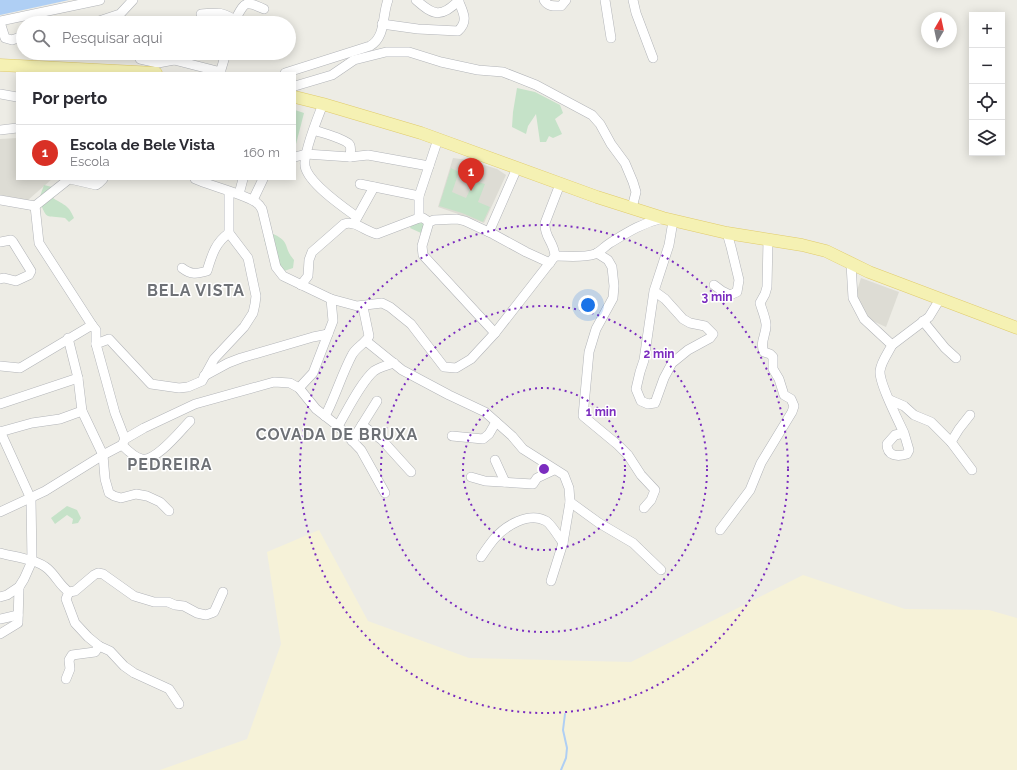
<!DOCTYPE html>
<html lang="pt">
<meta charset="utf-8">
<style>
body{margin:0;font-family:Raleway,sans-serif;background:#f7f7f7;color:#2b2b33}
.controls{position:absolute;right:12px;top:12px;display:grid;overflow:hidden;border-radius:0px;box-shadow:0 2px 10px #0003}
.controls button{width:36px;height:36px;display:grid;place-items:center;padding:0;border:0;border-bottom:1px solid #e1e1e2;background:#fff;color:#2b2b33;font:20px sans-serif}
.compass{position:absolute;left:921px;top:12px;width:36px;height:36px;border-radius:50%;background:#fff;box-shadow:0 2px 10px #0003;rotate:9deg}
.you{position:absolute;left:588px;top:305px;width:14px;height:14px;margin:-10px;border:3px solid #fff;border-radius:50%;background:#1a73e8;box-shadow:0 0 0 6px #1a73e833}
.badge{display:grid;place-items:center;width:26px;height:26px;border-radius:50%;background:#d93025;color:#fff;font-size:13px;font-weight:700}
.pin{position:absolute;translate:-50% -33px;filter:drop-shadow(0 1px 2px #0008)}
.pin::after{content:'';position:absolute;top:21px;width:14px;height:12px;background:inherit;clip-path:polygon(0 0,100% 0,50% 100%)}
.list{margin:0;padding:0;list-style:none}
h2{display:flex;justify-content:space-between;align-items:center;height:52px;margin:0;padding:0 16px;font-size:17px}
h2 small{font-size:13px;font-weight:400;color:#7c7c81}
.list li{display:grid;grid-template-columns:26px 1fr auto;gap:12px;align-items:center;box-sizing:border-box;height:56px;padding:0 16px;border-top:1px solid #e1e1e2}
.list b{display:block;font-size:15px;white-space:nowrap}
.list p{margin:0;font-size:13px;white-space:nowrap;color:#7c7c81}
.list em{font-size:13px;font-style:normal;color:#7c7c81}
.icon{flex:none;width:22px;height:22px;fill:none;stroke:currentColor;stroke-width:2;stroke-linecap:round;stroke-linejoin:round}
.map{position:relative;flex:none;width:1017px;height:770px;overflow:hidden}
.search{position:absolute;background:#fff;box-shadow:0 2px 10px #0003;left:16px;top:16px;width:280px;height:44px;display:flex;align-items:center;gap:10px;box-sizing:border-box;padding:0 14px;border-radius:22px;color:#7c7c81;font-size:15px}
.panel{position:absolute;background:#fff;box-shadow:0 2px 10px #0003;left:16px;top:72px;width:280px;height:108px;border-radius:0px}
.map>svg:first-child{display:block}
.education{fill:#dddcd4}
.green{fill:#c5e2c8}
.sand{fill:#f6f2d8}
.water{fill:#afcff4}
.lines{fill:none;stroke-linecap:round;stroke-linejoin:round}
.stream{stroke:#afcff4;stroke-width:2}
.minor-casing{stroke:#b2b4b8;stroke-width:10}
.major-casing{stroke:#e0cb6c;stroke-width:13}
.minor{stroke:#fff;stroke-width:9}
.major{stroke:#f5f1b3;stroke-width:12}
.ring{fill:none;stroke:#7b2cbf;stroke-width:2;stroke-dasharray:2 4}
.labels{text-anchor:middle;dominant-baseline:central;stroke-width:3;stroke-linejoin:round;paint-order:stroke}
.district-label{font-size:16px;font-weight:bold;letter-spacing:1px;fill:#6e7176;stroke:#fff}
.centre{fill:#7b2cbf;stroke:#fff;stroke-width:2}
.ring-label{font-size:12px;text-anchor:middle;font-weight:bold;fill:#7b2cbf;stroke:#fff;stroke-width:3;stroke-linejoin:round;paint-order:stroke}
</style>
<div class="map">
<svg width="1017" height="770" viewBox="0 0 1017 770">
<rect width="100%" height="100%" fill="#edece5"/>
<!-- education -->
<g class="education">
<polygon points="17,138 17,179 52,179 28,200 0,195 0,139"/>
<polygon points="453,158 468,160 497,169 506,175 484,223 438,207"/>
<polygon points="861,278 899,292 886,327 866,318 855,297"/>
</g>
<!-- green -->
<g class="green">
<polygon points="517,88 535,92 560,105 563,113 555,119 562,134 553,138 549,136 546,142 540,142 536,114 528,126 526,134 512,127 513,112"/>
<polygon points="295,110 304,113 295,148"/>
<polygon points="451,168 459,172 452,192 466,198 474,181 485,184 478,202 490,207 483,222 462,213 439,206"/>
<path d="M44 185 52 187 56 194 53 198C65 206 68 204 74 218L69 222 65 218C45 215 47 221 39 199Z"/>
<polygon points="416,221 424,224 421,233 410,228 412,224"/>
<path d="M271 233C292 242 282 246 294 260L293 268 284 271 267 249 264 239Z"/>
<polygon points="67,506 77,510 81,518 78,523 72,524 73,519 67,515 55,524 51,518"/>
</g>
<!-- sand -->
<polygon class="sand" points="319,530 368,621 469,658 631,662 803,575 905,609 989,610 1017,618 1017,770 160,770 247,739 281,644 267,552"/>
<!-- water -->
<polygon class="water" points="0,0 69,0 0,15"/>
<g class="lines">
<!-- stream -->
<polyline class="stream" points="561,770 566,758 567,748 563,730 565,714"/>
<!-- minor casing -->
<g class="minor-casing">
<g id="minor">
<path d="M416 0C433 15 441 19 459 0"/>
<path d="M544 0C548 7 554 6 561 6L566 0"/>
<polyline points="605,0 611,38"/>
<polyline points="633,0 636,13 653,58"/>
<path d="M201 14C217 13 221 11 235 20L234 23"/>
<polyline points="0,21 100,0"/>
<polyline points="0,22 5,38 12,40 23,36"/>
<polyline points="93,23 120,14 133,0"/>
<path d="M248 23 235 20C245 2 244 0 264 9"/>
<path d="M382 24 418 29 458 31C469 21 463 12 458 0"/>
<polyline points="139,53 138,55 140,59 158,63 174,60 221,72"/>
<polyline points="166,53 174,60"/>
<polyline points="220,73 226,53"/>
<path d="M285 73 370 46C386 37 382 15 388 0"/>
<polyline points="295,86 332,75 354,60 386,52 409,52 441,62 478,70 503,72 536,85 592,115 600,124 611,144 625,163 633,182 636,192 632,208"/>
<polyline points="0,94 17,97"/>
<path d="M323 104C318 117 303 153 305 166 308 183 343 207 357 217"/>
<polyline points="0,130 17,128"/>
<path d="M314 130C322 133 343 138 349 144 352 147 350 153 350 157"/>
<polyline points="295,157 306,154 350,157 368,155 429,166"/>
<polyline points="70,179 96,185 99,183 103,179"/>
<path d="M195 179C208 185 251 196 258 204 260 205 260 207 262 209L276 267 283 276 331 299 357 306 382 303 390 307 411 324 444 367 456 368 471 359 495 333 555 256C554 242 544 237 545 223L560 184"/>
<polyline points="360,184 419,196"/>
<polyline points="239,194 243,179"/>
<polyline points="0,200 35,206 39,243 92,325"/>
<polyline points="253,200 263,179"/>
<polyline points="35,206 69,179"/>
<polyline points="419,218 419,196 438,139"/>
<polyline points="354,223 374,187"/>
<polyline points="489,232 517,168"/>
<polyline points="0,242 11,240 13,242 31,271 29,275 16,281 4,278 0,279"/>
<polyline points="597,253 608,260 612,267 614,286 613,298 596,329 589,352 583,416 618,445 628,455 641,475 655,490 651,500 644,508"/>
<path d="M555 256C569 256 582 258 595 254 600 252 605 246 610 243 628 232 642 223 663 218"/>
<path d="M851 264 853 298 864 319 892 345C888 353 881 362 880 371 879 383 898 420 904 433L909 450 907 454C897 457 887 456 887 444L895 435 904 433"/>
<path d="M182 268C191 275 197 274 207 271 212 255 215 243 229 233"/>
<path d="M301 285 308 276 309 260 312 252 344 224C355 220 366 232 377 234L419 218H423L429 222"/>
<polyline points="714,285 722,291 730,295 737,292 739,280 731,247 727,233"/>
<polyline points="654,291 665,299 683,319 690,323 705,326 713,334 710,338 688,350 672,363 664,378 655,403 648,404 641,401 636,389 640,372 644,360 654,291 669,245 673,221"/>
<polyline points="923,321 945,348 956,358"/>
<polyline points="495,333 423,255 422,246 429,222 434,220 457,219 465,221 493,234 526,252 550,263"/>
<polyline points="68,338 78,378 82,411 103,455 105,479 109,493 114,496 121,498 136,494 147,496 160,502 169,511"/>
<polyline points="366,341 402,370 449,395 485,412 512,436 523,449 564,475 569,488 570,502 563,543 551,581"/>
<polyline points="892,345 929,317 940,299"/>
<polyline points="0,366 20,368 92,325 96,330 96,344"/>
<polyline points="204,376 228,363 241,358 313,337 328,334"/>
<polyline points="299,388 313,373 333,321 331,299"/>
<polyline points="890,400 904,406 914,415 931,422 951,442 972,470"/>
<polyline points="0,404 78,378"/>
<path d="M325 416 329 408C337 391 343 372 352 355 356 347 365 344 369 336L363 307"/>
<polyline points="362,425 382,440 411,472"/>
<path d="M338 426C347 411 361 382 374 371 380 367 387 365 394 363"/>
<polyline points="0,431 31,499 32,561 24,579 19,587 7,595 0,597"/>
<polyline points="0,432 32,423 60,419 82,411"/>
<polyline points="452,436 483,439 489,434 496,422"/>
<polyline points="125,439 144,428 195,404 274,382 290,383 299,388 316,409 338,426 361,450 385,493"/>
<polyline points="352,441 377,401"/>
<polyline points="951,442 959,429 970,415"/>
<path d="M122 445C127 450 135 458 142 459 156 462 181 430 190 421"/>
<polyline points="495,460 505,482"/>
<polyline points="471,477 485,481 533,484 537,478 554,470"/>
<polyline points="570,502 599,523 633,543 661,570"/>
<polyline points="0,512 45,491 103,455 122,445 125,439 115,413 96,344 109,339 151,384 179,388 188,387 202,381 214,359 244,327 253,313 255,304 256,296 248,258 229,233 229,192"/>
<path d="M720 530 750 490 761 463 792 412 794 406 791 399 784 395 779 379 773 369V357L770 354 764 352C759 342 767 334 766 324 765 316 762 310 760 303L765 294 767 287 768 240"/>
<path d="M0 553C14 557 37 559 48 569 56 576 60 586 69 592L75 591 94 575 98 573 103 574 134 596 154 602H168L175 605 184 606 197 613 206 615 214 612 223 592"/>
<path d="M481 557C485 551 489 545 494 539 505 526 529 511 546 521 551 524 559 537 563 543"/>
<polyline points="69,592 66,599 75,623 88,637 99,646 110,651 124,666 134,673 169,689 179,704"/>
<polyline points="0,619 18,615"/>
<polyline points="0,634 18,623 19,587"/>
<polyline points="66,679 70,669 69,660 72,655 95,652 99,646"/>
</g>
</g>
<!-- major casing -->
<g class="major-casing">
<g id="major">
<polyline points="0,65 156,73"/>
<polyline points="295,97 323,104 421,133 597,197 663,218 727,233 802,245 826,251 869,272 1017,328"/>
</g>
</g>
<!-- minor -->
<use href="#minor" class="minor"/>
<!-- major -->
<use href="#major" class="major"/>
</g>
<!-- distance rings -->
<g class="ring">
<circle cx="544" cy="469" r="81"/>
<circle cx="544" cy="469" r="163"/>
<circle cx="544" cy="469" r="244"/>
</g>
<g class="labels">
<!-- district labels -->
<g class="district-label">
<text x="196" y="290">BELA VISTA</text>
<text x="337" y="434">COVADA DE BRUXA</text>
<text x="170" y="464">PEDREIRA</text>
</g>
</g>
<circle cx="544" cy="469" r="6" class="centre"/>
<g class="ring-label">
<text x="717" y="301">3 min</text>
<text x="659" y="358">2 min</text>
<text x="601" y="416">1 min</text>
</g>
</svg>
<div class="controls">
<button>+</button>
<button>−</button>
<button><svg class="icon" aria-label="locate" viewBox="0 0 24 24"><circle cx="12" cy="12" r="6"/><path d="M12 2v4M12 18v4M2 12h4M18 12h4"/></svg></button>
<button><svg class="icon" aria-label="layers" viewBox="0 0 24 24"><path d="M12 4l9 5-9 5-9-5zM3 14l9 5 9-5"/></svg></button>
</div>
<svg class="compass" viewBox="-18 -18 36 36"><path d="M0-13l5 13h-10z" fill="#e53935"/><path d="M0 13l5-13h-10z" fill="#7c7c81"/></svg>
<div class="you"></div>
<div class="pin badge" style="left:471px;top:191px">1</div>
<div class="search"><svg class="icon" aria-label="search" viewBox="0 0 24 24"><circle cx="10" cy="10" r="6"/><path d="M15 15l6 6"/></svg>Pesquisar aqui</div>
<section class="panel">
<h2>Por perto<small></small></h2>
<ul class="list">
<li><span class="badge">1</span><div><b>Escola de Bele Vista</b><p>Escola</p></div><em>160 m</em></li>
</ul>
</section>
</div>
